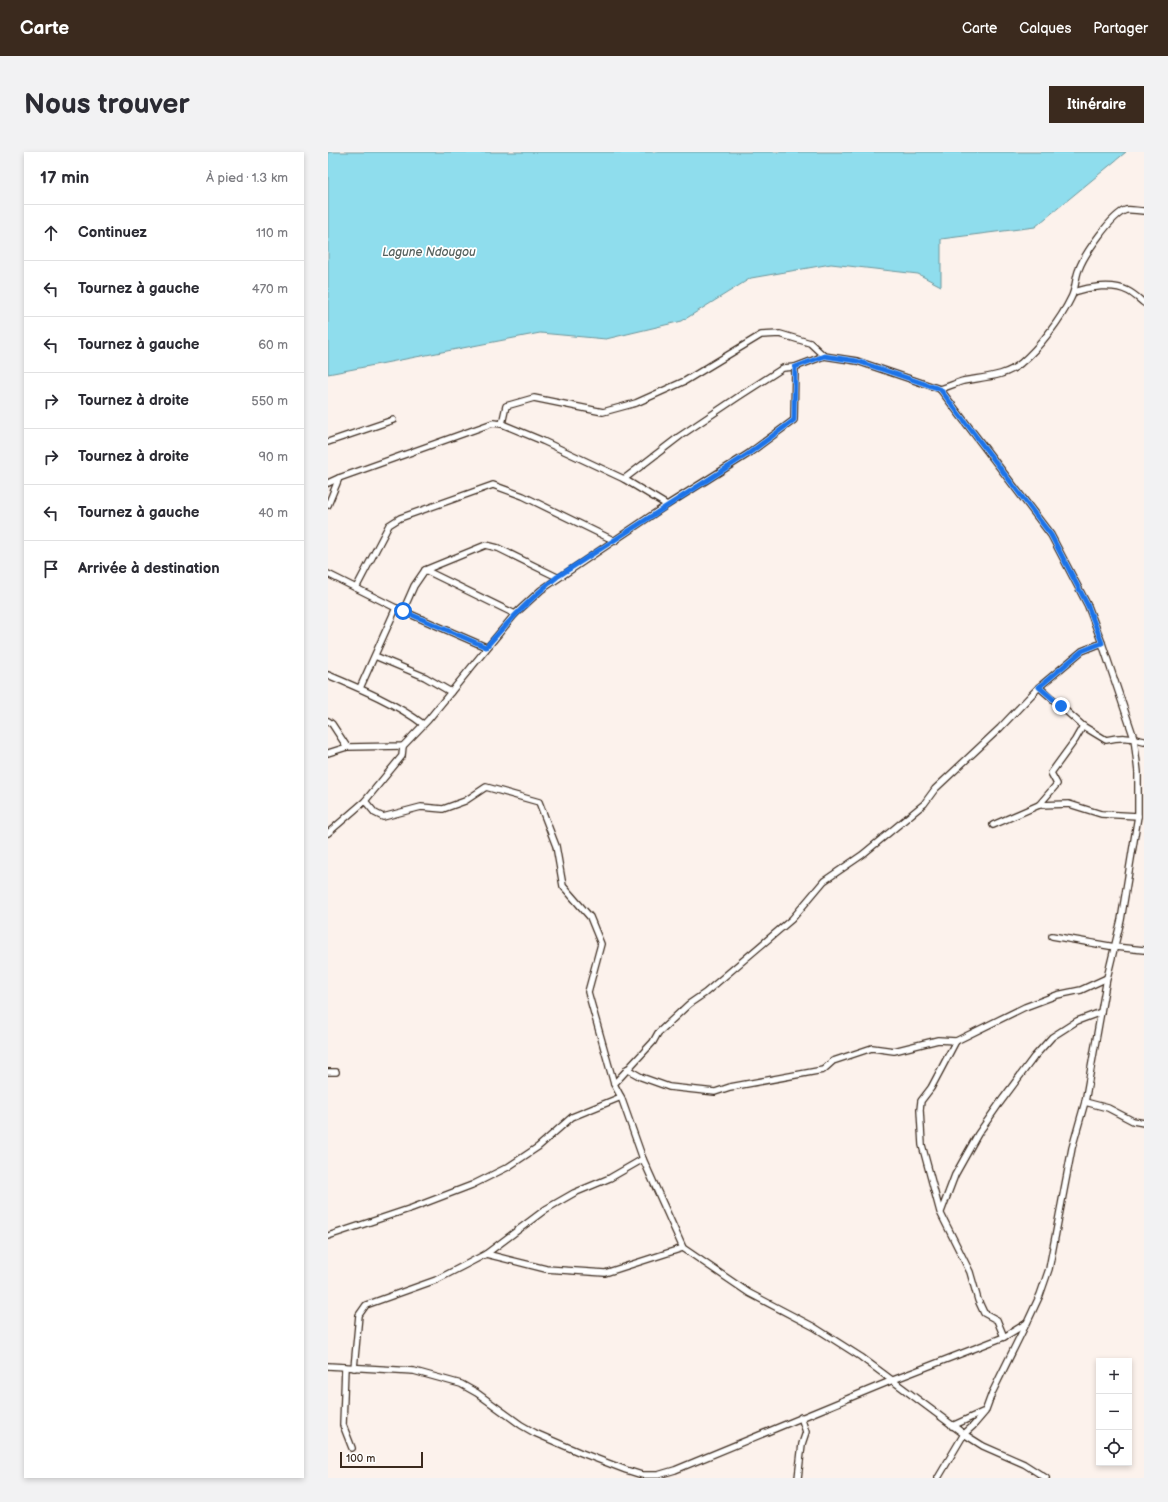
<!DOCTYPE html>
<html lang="fr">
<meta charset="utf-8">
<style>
body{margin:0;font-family:"Balsamiq Sans",sans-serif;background:#f2f2f3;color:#2b2b33}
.controls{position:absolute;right:12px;bottom:12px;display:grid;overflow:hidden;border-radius:0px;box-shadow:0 2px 6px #0003}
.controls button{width:36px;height:36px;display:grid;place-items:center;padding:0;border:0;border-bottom:1px solid #e1e1e2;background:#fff;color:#2b2b33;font:20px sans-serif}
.scale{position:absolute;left:12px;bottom:10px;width:83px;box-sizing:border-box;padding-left:4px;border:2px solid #3b2a1e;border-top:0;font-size:11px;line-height:14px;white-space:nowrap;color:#3b2a1e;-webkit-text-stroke:3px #fff;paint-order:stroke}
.stop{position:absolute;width:12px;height:12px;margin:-9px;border:3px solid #1a73e8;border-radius:50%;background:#fff}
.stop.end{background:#1a73e8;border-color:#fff;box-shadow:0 1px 4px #0008}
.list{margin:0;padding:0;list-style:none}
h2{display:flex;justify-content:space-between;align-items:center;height:52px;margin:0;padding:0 16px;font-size:17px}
h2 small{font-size:13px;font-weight:400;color:#7c7c81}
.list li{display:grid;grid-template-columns:26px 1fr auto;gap:12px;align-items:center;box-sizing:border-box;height:56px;padding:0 16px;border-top:1px solid #e1e1e2}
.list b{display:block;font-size:15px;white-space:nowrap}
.list em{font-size:13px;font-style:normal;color:#7c7c81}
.icon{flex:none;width:22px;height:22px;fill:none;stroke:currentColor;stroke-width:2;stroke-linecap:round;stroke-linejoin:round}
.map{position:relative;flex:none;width:816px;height:1326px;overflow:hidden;border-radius:0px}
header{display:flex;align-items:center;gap:24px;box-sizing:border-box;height:56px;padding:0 20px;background:#3b2a1e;color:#fff}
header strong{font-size:19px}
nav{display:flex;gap:22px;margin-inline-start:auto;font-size:14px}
.intro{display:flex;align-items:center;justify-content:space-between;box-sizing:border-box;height:96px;padding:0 24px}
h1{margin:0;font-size:28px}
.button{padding:10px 18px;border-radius:0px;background:#3b2a1e;color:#fff;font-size:14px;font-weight:700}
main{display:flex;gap:24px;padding:0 24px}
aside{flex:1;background:#fff;border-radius:0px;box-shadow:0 2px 6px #0003}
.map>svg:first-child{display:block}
.water{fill:#8fdded;stroke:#6d959a}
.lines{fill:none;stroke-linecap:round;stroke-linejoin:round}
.minor-casing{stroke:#3b2a1e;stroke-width:8}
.minor{stroke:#fff;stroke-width:5.5}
.route{stroke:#1a73e8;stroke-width:5}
.labels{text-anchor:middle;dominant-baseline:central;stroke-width:3.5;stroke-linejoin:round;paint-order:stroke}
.water-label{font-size:12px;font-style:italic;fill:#54605c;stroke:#fff}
</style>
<header>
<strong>Carte</strong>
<nav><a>Carte</a><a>Calques</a><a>Partager</a></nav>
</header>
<div class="intro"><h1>Nous trouver</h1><a class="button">Itinéraire</a></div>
<main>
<aside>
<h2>17 min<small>À pied · 1.3 km</small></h2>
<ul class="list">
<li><svg class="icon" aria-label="ahead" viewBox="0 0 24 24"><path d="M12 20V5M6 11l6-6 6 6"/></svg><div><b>Continuez</b></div><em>110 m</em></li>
<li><svg class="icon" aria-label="left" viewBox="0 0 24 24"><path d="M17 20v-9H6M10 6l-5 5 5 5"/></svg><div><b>Tournez à gauche</b></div><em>470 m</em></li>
<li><svg class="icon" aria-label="left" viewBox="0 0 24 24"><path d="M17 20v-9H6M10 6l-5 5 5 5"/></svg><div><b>Tournez à gauche</b></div><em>60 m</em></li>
<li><svg class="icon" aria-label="right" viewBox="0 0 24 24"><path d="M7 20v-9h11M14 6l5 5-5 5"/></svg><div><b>Tournez à droite</b></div><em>550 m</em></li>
<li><svg class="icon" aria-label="right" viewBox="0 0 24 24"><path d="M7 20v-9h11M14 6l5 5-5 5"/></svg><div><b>Tournez à droite</b></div><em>90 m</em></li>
<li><svg class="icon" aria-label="left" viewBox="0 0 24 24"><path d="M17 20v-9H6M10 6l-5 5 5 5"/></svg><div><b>Tournez à gauche</b></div><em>40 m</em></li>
<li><svg class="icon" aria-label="arrive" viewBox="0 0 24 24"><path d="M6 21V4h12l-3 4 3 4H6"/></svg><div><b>Arrivée à destination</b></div></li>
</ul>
</aside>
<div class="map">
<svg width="816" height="1326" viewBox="0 0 816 1326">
<rect width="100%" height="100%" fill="#fcf2ec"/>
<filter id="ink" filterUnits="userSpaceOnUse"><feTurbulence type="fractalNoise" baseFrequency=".025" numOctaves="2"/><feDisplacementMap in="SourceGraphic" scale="8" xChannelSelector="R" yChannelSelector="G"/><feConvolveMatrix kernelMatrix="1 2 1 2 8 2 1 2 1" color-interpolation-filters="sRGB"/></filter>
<g filter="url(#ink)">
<!-- water -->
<polygon class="water" points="0,0 798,0 707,75 613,87 613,134 590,122 503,112 423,126 354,169 278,187 212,181 0,222"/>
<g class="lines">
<!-- minor casing -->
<g class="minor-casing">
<g id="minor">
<path d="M746 140C761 135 785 131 800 139 806 142 811 147 816 151"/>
<path d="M612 237C620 235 628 231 635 229 655 225 678 225 693 211 711 196 733 167 743 146 748 137 747 126 751 117 756 103 784 62 798 58 803 57 810 59 816 59"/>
<polyline points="174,272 178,254 206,246 275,260 308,251 357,229 433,183 452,182 482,191 496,204"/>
<polyline points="0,290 65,268"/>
<polyline points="296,327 339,353"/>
<polyline points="0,331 11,326"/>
<polyline points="0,353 11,326 165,271 174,272 215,289 296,327 352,284 410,245 455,216 467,215"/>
<polyline points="97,418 158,393 170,396 229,425"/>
<polyline points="0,422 68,456 158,495"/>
<polyline points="28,436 61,373 72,366 165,333 195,344 287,389"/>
<polyline points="75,459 86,434 97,418 187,462"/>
<polyline points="47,504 97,525 123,540"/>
<path d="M0 523C33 537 67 551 95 572"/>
<path d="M711 535 755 574 778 588C792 585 802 585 816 589"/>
<polyline points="32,536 68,456"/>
<polyline points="0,569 4,572 19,595"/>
<polyline points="0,601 19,595 75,594 100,568 187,462 213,438 339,353 420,302 466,268 467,215 496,204 529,209 612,237 723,383 760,454 774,491 806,586 810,620 810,664 793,768 779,826 757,950 744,996 721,1117 712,1143 699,1171 676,1185 565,1228 347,1318 330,1323 314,1323 298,1318 251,1300 207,1281 193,1273 149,1241 133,1232 86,1219 0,1214"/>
<polyline points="37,649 47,661 55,665 93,655 115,657 137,649 158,635 211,650 228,694 235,734 262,765 273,792 260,840 286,932 293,945 315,1007 355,1096 421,1141 486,1175 533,1205 636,1282 610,1326"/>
<polyline points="711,653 729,632 723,621 747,588 755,574"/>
<polyline points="665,673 711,653 741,652 773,662 810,664"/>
<polyline points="0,681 37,649 74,604 75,594"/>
<polyline points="724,784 787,795 816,798"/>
<polyline points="299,917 313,925 341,935 387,940 402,935 495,918 505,909 544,896 566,899 610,888 628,889"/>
<polyline points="0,920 8,920"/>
<polyline points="286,932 325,890 330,881 361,852 377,841 464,767 496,729 534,703 596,652 607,637 672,576 711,535 754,499 774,491"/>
<polyline points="757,950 780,956 805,969 816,971"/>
<polyline points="613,1060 627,1023 650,982 671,952 706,905 724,885 749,869 773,860"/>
<polyline points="0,1084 84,1056 144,1033 180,1015 210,995 244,965 293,945"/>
<polyline points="158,1102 218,1117 277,1121 355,1096"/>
<polyline points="698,1172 664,1241 657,1260 645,1274 636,1282 655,1294 696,1312 718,1326"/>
<polyline points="676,1185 669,1168 656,1161 650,1148 642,1120 612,1060 594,993 592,958 593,949 603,936 628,889 697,855 729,843 753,838 779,826"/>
<polyline points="17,1215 15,1273 24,1296"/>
<polyline points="26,1216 31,1163 38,1153 108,1128 139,1112 158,1102 218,1057 246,1041 282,1026 315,1007"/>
<polyline points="624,1274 655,1260"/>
<polyline points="470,1326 474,1292 478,1280 473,1265"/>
</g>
</g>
<!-- minor -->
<use href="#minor" class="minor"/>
</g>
</g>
<g class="lines" filter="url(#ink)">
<!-- route -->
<path class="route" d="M75 459 158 495C180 470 202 446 229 425L420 302 466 268 467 215 496 204 529 209 612 237 723 383 760 454 774 491 754 499 711 535 733 554"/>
</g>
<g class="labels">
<!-- water labels -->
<g class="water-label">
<text x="101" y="100">Lagune Ndougou</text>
</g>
</g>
</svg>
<div class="controls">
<button>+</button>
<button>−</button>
<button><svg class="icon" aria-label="locate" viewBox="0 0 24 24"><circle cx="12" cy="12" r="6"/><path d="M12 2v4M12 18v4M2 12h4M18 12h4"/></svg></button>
</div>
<div class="scale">100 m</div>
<div class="stop" style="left:75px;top:459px"></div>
<div class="stop end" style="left:733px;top:554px"></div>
</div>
</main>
